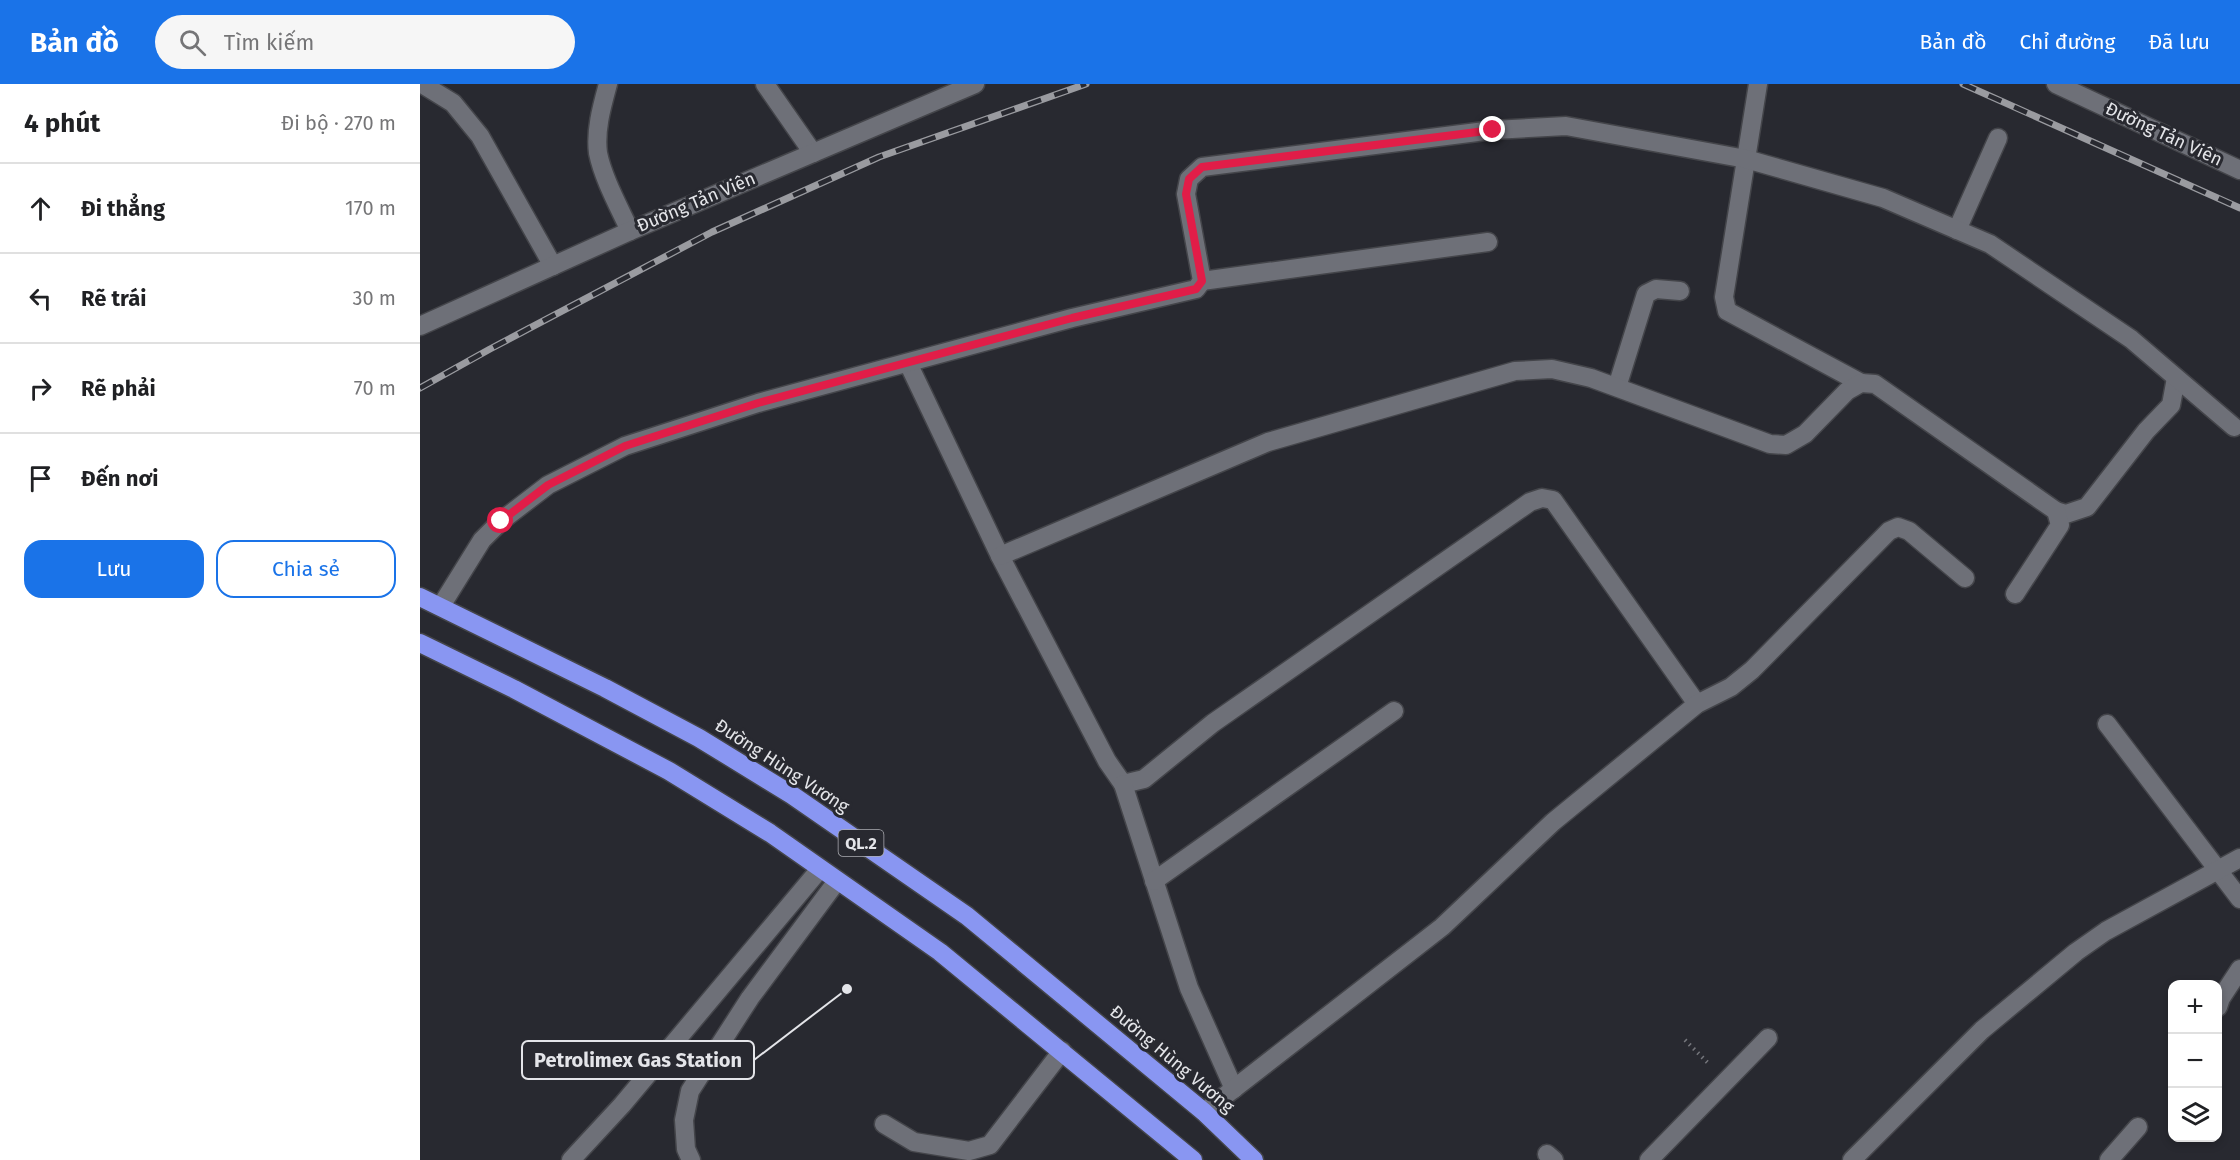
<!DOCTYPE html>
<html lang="vi">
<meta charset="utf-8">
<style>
body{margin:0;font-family:"Fira Sans",sans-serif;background:#f6f6f6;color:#202124}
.controls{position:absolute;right:18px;bottom:18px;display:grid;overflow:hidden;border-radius:12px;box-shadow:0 3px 9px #0003}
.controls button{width:54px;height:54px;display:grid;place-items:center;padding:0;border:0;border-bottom:2px solid #e0e0e0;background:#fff;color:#202124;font:30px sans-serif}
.stop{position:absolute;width:18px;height:18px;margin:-14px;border:4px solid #e11d48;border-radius:50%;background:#fff}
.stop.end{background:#e11d48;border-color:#fff;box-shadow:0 2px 6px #0008}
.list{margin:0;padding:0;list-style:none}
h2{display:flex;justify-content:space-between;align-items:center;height:78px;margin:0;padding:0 24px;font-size:26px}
h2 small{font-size:20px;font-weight:400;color:#757577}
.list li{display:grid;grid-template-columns:39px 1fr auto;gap:18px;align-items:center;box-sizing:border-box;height:90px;padding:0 24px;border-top:2px solid #e0e0e0}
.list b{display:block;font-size:22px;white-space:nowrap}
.list em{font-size:20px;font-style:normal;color:#757577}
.actions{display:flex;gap:12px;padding:18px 24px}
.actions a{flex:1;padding:14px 0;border:2px solid #1a73e8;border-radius:18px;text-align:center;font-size:21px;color:#1a73e8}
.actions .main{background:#1a73e8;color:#fff}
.icon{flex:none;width:33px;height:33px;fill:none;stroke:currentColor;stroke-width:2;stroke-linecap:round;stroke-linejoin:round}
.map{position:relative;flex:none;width:1820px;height:1076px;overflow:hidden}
header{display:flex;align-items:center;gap:36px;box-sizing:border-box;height:84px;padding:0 30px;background:#1a73e8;color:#fff}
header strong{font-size:28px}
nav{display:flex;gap:33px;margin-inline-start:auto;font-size:21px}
.search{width:420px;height:54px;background:#f6f6f6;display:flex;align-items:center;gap:15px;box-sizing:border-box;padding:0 21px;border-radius:33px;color:#757577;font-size:22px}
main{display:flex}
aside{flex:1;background:#fff}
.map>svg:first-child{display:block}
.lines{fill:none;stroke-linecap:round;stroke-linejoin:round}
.minor-casing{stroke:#44454a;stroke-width:21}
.highway-casing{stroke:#44454a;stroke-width:21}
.path{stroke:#75767c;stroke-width:4;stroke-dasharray:1.5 4.5;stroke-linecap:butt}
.minor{stroke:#6e7078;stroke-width:18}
.highway{stroke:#8996f2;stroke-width:18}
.rail-casing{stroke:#9a9ba0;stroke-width:7}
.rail{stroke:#282930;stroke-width:4.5;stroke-dasharray:14;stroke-linecap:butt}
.route{stroke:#e11d48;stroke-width:8}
.labels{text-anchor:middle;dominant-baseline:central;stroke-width:6;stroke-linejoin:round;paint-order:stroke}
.shield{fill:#282930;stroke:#acadb2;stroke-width:1.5}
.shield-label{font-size:16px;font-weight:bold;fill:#e4e5e9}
.street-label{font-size:18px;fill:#e4e5e9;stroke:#282930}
.leader{fill:none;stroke:#e4e5e9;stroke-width:2}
.callout-dot{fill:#e4e5e9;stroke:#282930;stroke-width:2}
.callout{fill:#282930;stroke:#e4e5e9;stroke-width:2}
.callout-label{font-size:20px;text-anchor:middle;font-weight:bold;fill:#e4e5e9}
</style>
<header>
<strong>Bản đồ</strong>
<div class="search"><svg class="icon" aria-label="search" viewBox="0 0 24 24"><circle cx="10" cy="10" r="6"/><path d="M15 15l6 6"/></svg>Tìm kiếm</div>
<nav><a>Bản đồ</a><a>Chỉ đường</a><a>Đã lưu</a></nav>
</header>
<main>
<aside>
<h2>4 phút<small>Đi bộ · 270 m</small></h2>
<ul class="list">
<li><svg class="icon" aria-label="ahead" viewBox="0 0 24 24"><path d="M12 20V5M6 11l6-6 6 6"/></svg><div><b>Đi thẳng</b></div><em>170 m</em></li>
<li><svg class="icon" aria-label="left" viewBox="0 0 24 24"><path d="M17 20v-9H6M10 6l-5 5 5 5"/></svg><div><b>Rẽ trái</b></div><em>30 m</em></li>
<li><svg class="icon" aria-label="right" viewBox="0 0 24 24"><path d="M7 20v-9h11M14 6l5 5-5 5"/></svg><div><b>Rẽ phải</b></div><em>70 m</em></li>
<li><svg class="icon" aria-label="arrive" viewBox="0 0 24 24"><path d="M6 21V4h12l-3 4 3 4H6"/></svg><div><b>Đến nơi</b></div></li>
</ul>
<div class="actions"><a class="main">Lưu</a><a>Chia sẻ</a></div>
</aside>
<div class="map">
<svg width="1820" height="1076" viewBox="0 0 1820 1076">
<rect width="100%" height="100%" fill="#282930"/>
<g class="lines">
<!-- minor casing -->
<g class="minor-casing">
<g id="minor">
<polyline points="2,0 33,19 60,52 133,182"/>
<path d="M188 0C182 22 175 46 178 69 183 94 199 123 210 147"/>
<polyline points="345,0 393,69"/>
<polyline points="1338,0 1304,213 1307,227 1441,299"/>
<polyline points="1636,0 1820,86"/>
<polyline points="1537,146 1578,54"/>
<polyline points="782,197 1068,158"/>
<polyline points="0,242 210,147 555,0"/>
<polyline points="488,279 580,472 687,677 703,700 724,695 793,639 1110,418 1122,414 1133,416 1277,620"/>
<polyline points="1197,303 1226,210 1236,205 1260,207"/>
<polyline points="1636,427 1646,430 1667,423 1726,347 1751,321 1756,294"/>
<polyline points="580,472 848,358 1095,287 1132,285 1171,294 1350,360 1366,361 1385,350 1427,307 1441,299 1455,300 1636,427 1640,441 1595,510"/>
<polyline points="21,522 62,456 81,437 128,401 205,362 338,319 652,234 776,205 782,197 766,110 769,95 782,83 1073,46 1146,42 1326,75 1463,114 1570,160 1711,255 1814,343"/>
<polyline points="1687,640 1820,815"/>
<polyline points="703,700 769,904 814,1005"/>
<polyline points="734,797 974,627"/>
<polyline points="1798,923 1801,914 1820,885"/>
<polyline points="784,1028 1022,843 1133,738 1277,620 1311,603 1332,586 1469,447 1478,443 1489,447 1545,494"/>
<polyline points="464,1040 494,1058 549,1067 570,1061 642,967"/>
<polyline points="1127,1070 1134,1076"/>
<polyline points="151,1076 202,1021 400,785"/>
<polyline points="271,1076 266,1065 264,1036 270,1007 330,914 417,797"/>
<polyline points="1229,1076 1348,954"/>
<polyline points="1432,1076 1562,946 1656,868 1686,847 1820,774"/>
<polyline points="1689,1076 1718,1043"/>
</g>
</g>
<!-- highway casing -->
<g class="highway-casing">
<g id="highway">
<polyline points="0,513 185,604 279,654 372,711 547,832 784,1028 834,1076"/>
<polyline points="0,559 94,605 249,687 350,749 520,868 773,1076"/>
</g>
</g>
<!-- path -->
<polyline class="path" points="1265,956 1290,981"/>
<!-- minor -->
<use href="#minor" class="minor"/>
<!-- highway -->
<use href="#highway" class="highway"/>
<!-- rail casing -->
<g class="rail-casing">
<g id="rail">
<polyline points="1543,0 1820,124"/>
<polyline points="0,304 70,265 292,148 459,73 666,0"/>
</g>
</g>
<!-- rail -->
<use href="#rail" class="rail"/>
</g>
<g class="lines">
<!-- route -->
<polyline class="route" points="81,437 128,401 205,362 338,319 652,234 776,205 782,197 766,110 769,95 782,83 1073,46"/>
</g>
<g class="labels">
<!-- shield labels -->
<rect class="shield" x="418.5" y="746" width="45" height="26" rx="4.5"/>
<g class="shield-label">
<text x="441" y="759">QL.2</text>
</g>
<!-- street labels -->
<g class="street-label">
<text transform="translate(1744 50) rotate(25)">Đường Tản Viên</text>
<text transform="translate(276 118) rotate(-23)">Đường Tản Viên</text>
<text transform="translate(362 682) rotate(33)">Đường Hùng Vương</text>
<text transform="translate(752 975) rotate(40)">Đường Hùng Vương</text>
</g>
</g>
<!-- callouts -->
<path class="leader" d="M427 905L334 976"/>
<circle class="callout-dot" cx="427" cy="905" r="6"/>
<rect class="callout" x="102" y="957" width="232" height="38" rx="6"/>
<g class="callout-label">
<text x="218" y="983">Petrolimex Gas Station</text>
</g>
</svg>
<div class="controls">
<button>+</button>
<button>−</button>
<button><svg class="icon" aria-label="layers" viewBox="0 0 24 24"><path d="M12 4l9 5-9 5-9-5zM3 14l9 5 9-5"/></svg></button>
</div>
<div class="stop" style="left:81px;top:437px"></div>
<div class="stop end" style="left:1073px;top:46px"></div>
</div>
</main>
